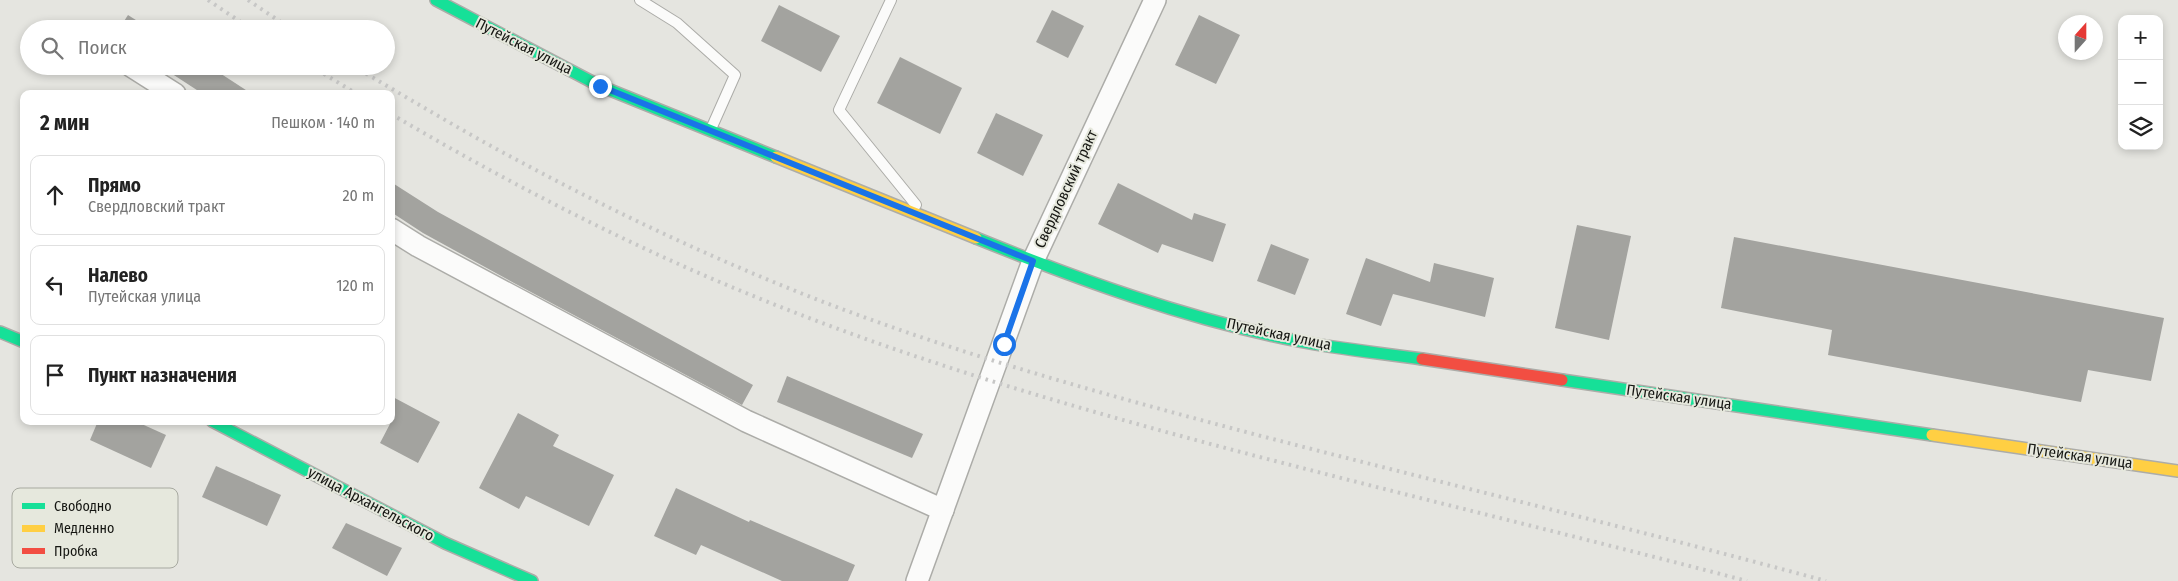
<!DOCTYPE html>
<html lang="ru">
<meta charset="utf-8">
<style>
body{margin:0;font-family:"Fira Sans Condensed",sans-serif;background:#f6f6f6;color:#222}
.controls{position:absolute;right:15px;top:15px;display:grid;overflow:hidden;border-radius:10px;box-shadow:0 2px 8px #0003}
.controls button{width:45px;height:45px;display:grid;place-items:center;padding:0;border:0;border-bottom:1px solid #e0e0e0;background:#fff;color:#222;font:25px sans-serif}
.compass{position:absolute;left:2058px;top:15px;width:45px;height:45px;border-radius:50%;background:#fff;box-shadow:0 2px 8px #0003;rotate:21deg}
.stop{position:absolute;width:15px;height:15px;margin:-11px;border:4px solid #1a73e8;border-radius:50%;background:#fff}
.stop.end{background:#1a73e8;border-color:#fff;box-shadow:0 1px 5px #0008}
.list{margin:0;padding:0;list-style:none}
h2{display:flex;justify-content:space-between;align-items:center;height:65px;margin:0;padding:0 20px;font-size:21px}
h2 small{font-size:16px;font-weight:400;color:#767676}
.list li{display:grid;grid-template-columns:32px 1fr auto;gap:15px;align-items:center;box-sizing:border-box;height:80px;margin:0 10px 10px;padding:0 10px;border:1px solid #e0e0e0;border-radius:10px}
.list b{display:block;font-size:19px;white-space:nowrap}
.list p{margin:0;font-size:16px;white-space:nowrap;color:#767676}
.list em{font-size:16px;font-style:normal;color:#767676}
.icon{flex:none;width:28px;height:28px;fill:none;stroke:currentColor;stroke-width:2;stroke-linecap:round;stroke-linejoin:round}
.map{position:relative;flex:none;width:2178px;height:581px;overflow:hidden}
.search{position:absolute;background:#fff;box-shadow:0 2px 8px #0003;left:20px;top:20px;width:375px;height:55px;display:flex;align-items:center;gap:12px;box-sizing:border-box;padding:0 18px;border-radius:28px;color:#767676;font-size:19px}
.panel{position:absolute;background:#fff;box-shadow:0 2px 8px #0003;left:20px;top:90px;width:375px;height:335px;border-radius:10px}
.map>svg:first-child{display:block}
.building{fill:#a3a39f}
.lines{fill:none;stroke-linecap:round;stroke-linejoin:round}
.lane-casing{stroke:#acaca8;stroke-width:12}
.street-casing{stroke:#acaca8;stroke-width:24}
.fast-casing{stroke:#acaca8;stroke-width:14}
.slow-casing{stroke:#acaca8;stroke-width:14}
.jam-casing{stroke:#acaca8;stroke-width:14}
.lane{stroke:#fbfbfa;stroke-width:10}
.street{stroke:#fbfbfa;stroke-width:21}
.fast{stroke:#16e098;stroke-width:11}
.slow{stroke:#ffcf43;stroke-width:11}
.jam{stroke:#f24e42;stroke-width:11}
.rail{stroke:#c7c7c6;stroke-width:4;stroke-dasharray:2.5 5;stroke-linecap:butt}
.route{stroke:#1a73e8;stroke-width:6}
.labels{text-anchor:middle;dominant-baseline:central;stroke-width:4;stroke-linejoin:round;paint-order:stroke}
.street-label{font-size:15px;fill:#151612;stroke:#e6e8dd}
.key{fill:#e6e8dd;stroke:#a7a9a0;stroke-width:1}
.key-label{font-size:14px;fill:#151612}
</style>
<div class="map">
<svg width="2178" height="581" viewBox="0 0 2178 581">
<rect width="100%" height="100%" fill="#e5e5e0"/>
<!-- building -->
<g class="building">
<polygon points="779,5 840,36 821,72 761,41"/>
<polygon points="1052,10 1084,26 1068,58 1036,42"/>
<polygon points="128,15 150,29 119,29"/>
<polygon points="1199,15 1240,35 1216,84 1175,65"/>
<polygon points="900,57 962,88 940,134 877,103"/>
<polygon points="160,66 209,66 252,94 203,94"/>
<polygon points="996,113 1043,135 1023,176 977,153"/>
<polygon points="391,182 438,212 753,385 742,405 514,283 423,233 391,212"/>
<polygon points="1118,183 1192,220 1194,213 1226,224 1213,262 1162,244 1158,253 1098,224"/>
<polygon points="1577,225 1631,236 1609,340 1555,328"/>
<polygon points="1734,237 2164,318 2151,381 2088,370 2081,402 1828,355 1832,330 1721,308"/>
<polygon points="1271,244 1309,259 1295,295 1257,281"/>
<polygon points="1366,258 1430,282 1434,263 1494,278 1485,317 1393,294 1381,326 1346,314"/>
<polygon points="787,376 923,434 912,458 777,402"/>
<polygon points="391,396 440,422 418,463 380,443 391,422"/>
<polygon points="518,413 559,435 553,446 614,475 589,526 526,496 519,509 479,488"/>
<polygon points="98,421 135,421 166,435 151,468 90,440"/>
<polygon points="216,466 281,495 267,526 202,497"/>
<polygon points="676,488 749,522 750,520 855,565 848,581 782,581 701,545 696,555 654,536"/>
<polygon points="346,523 402,548 387,576 332,548"/>
</g>
<g class="lines">
<!-- lane casing -->
<g class="lane-casing">
<g id="lane">
<polyline points="640,0 677,23 735,75 711,129"/>
<polyline points="891,0 839,110 916,205"/>
</g>
</g>
<!-- street casing -->
<g class="street-casing">
<g id="street">
<polyline points="131,66 175,94"/>
<polyline points="391,229 418,246 746,421 943,510"/>
<polyline points="917,581 1033,261 1155,0"/>
</g>
</g>
<!-- fast casing -->
<g class="fast-casing">
<g id="fast">
<polyline points="436,0 600,86 776,157"/>
<path d="M976 238C1080 280 1187 319 1298 341 1339 349 1381 353 1422 359"/>
<polyline points="0,332 24,342"/>
<polyline points="1562,380 1932,435"/>
<polyline points="212,421 445,543 532,581"/>
</g>
</g>
<!-- slow casing -->
<g class="slow-casing">
<g id="slow">
<polyline points="776,157 976,238"/>
<polyline points="1932,435 2178,471"/>
</g>
</g>
<!-- jam casing -->
<g class="jam-casing">
<polyline id="jam" points="1422,359 1562,380"/>
</g>
<!-- lane -->
<use href="#lane" class="lane"/>
<!-- street -->
<use href="#street" class="street"/>
<!-- fast -->
<use href="#fast" class="fast"/>
<!-- slow -->
<use href="#slow" class="slow"/>
<!-- jam -->
<use href="#jam" class="jam"/>
<!-- rail -->
<g class="rail">
<polyline points="208,0 251,29"/>
<polyline points="248,0 291,29"/>
<polyline points="311,66 357,94"/>
<path d="M353 66C408 98 462 131 517 160 610 210 705 255 803 294 952 353 1106 395 1261 436 1450 485 1639 530 1826 581"/>
<path d="M391 114C505 181 624 243 746 293 911 361 1084 411 1256 456 1420 499 1584 538 1747 581"/>
</g>
</g>
<g class="lines">
<!-- route -->
<polyline class="route" points="600,86 1033,261 1004,344"/>
</g>
<g class="labels">
<!-- street labels -->
<g class="street-label">
<text transform="translate(524 46) rotate(27)">Путейская улица</text>
<text transform="translate(1066 189) rotate(-65)">Свердловский тракт</text>
<text transform="translate(1279 334) rotate(12)">Путейская улица</text>
<text transform="translate(1679 397) rotate(8)">Путейская улица</text>
<text transform="translate(2080 456) rotate(8)">Путейская улица</text>
<text transform="translate(371 504) rotate(28)">улица Архангельского</text>
</g>
</g>
<!-- legend -->
<rect x="12" y="488" width="166" height="80" rx="8" class="key"/>
<rect x="22" y="503" width="23" height="6" fill="#16e098"/>
<rect x="22" y="525" width="23" height="7" fill="#ffcf43"/>
<rect x="22" y="548" width="23" height="6" fill="#f24e42"/>
<g class="key-label">
<text x="54" y="511">Свободно</text>
<text x="54" y="533">Медленно</text>
<text x="54" y="556">Пробка</text>
</g>
</svg>
<div class="controls">
<button>+</button>
<button>−</button>
<button><svg class="icon" aria-label="layers" viewBox="0 0 24 24"><path d="M12 4l9 5-9 5-9-5zM3 14l9 5 9-5"/></svg></button>
</div>
<svg class="compass" viewBox="-18 -18 36 36"><path d="M0-13l5 13h-10z" fill="#e53935"/><path d="M0 13l5-13h-10z" fill="#767676"/></svg>
<div class="stop" style="left:1004px;top:344px"></div>
<div class="stop end" style="left:600px;top:86px"></div>
<div class="search"><svg class="icon" aria-label="search" viewBox="0 0 24 24"><circle cx="10" cy="10" r="6"/><path d="M15 15l6 6"/></svg>Поиск</div>
<section class="panel">
<h2>2 мин<small>Пешком · 140 m</small></h2>
<ul class="list">
<li><svg class="icon" aria-label="ahead" viewBox="0 0 24 24"><path d="M12 20V5M6 11l6-6 6 6"/></svg><div><b>Прямо</b><p>Свердловский тракт</p></div><em>20 m</em></li>
<li><svg class="icon" aria-label="left" viewBox="0 0 24 24"><path d="M17 20v-9H6M10 6l-5 5 5 5"/></svg><div><b>Налево</b><p>Путейская улица</p></div><em>120 m</em></li>
<li><svg class="icon" aria-label="arrive" viewBox="0 0 24 24"><path d="M6 21V4h12l-3 4 3 4H6"/></svg><div><b>Пункт назначения</b></div></li>
</ul>
</section>
</div>
